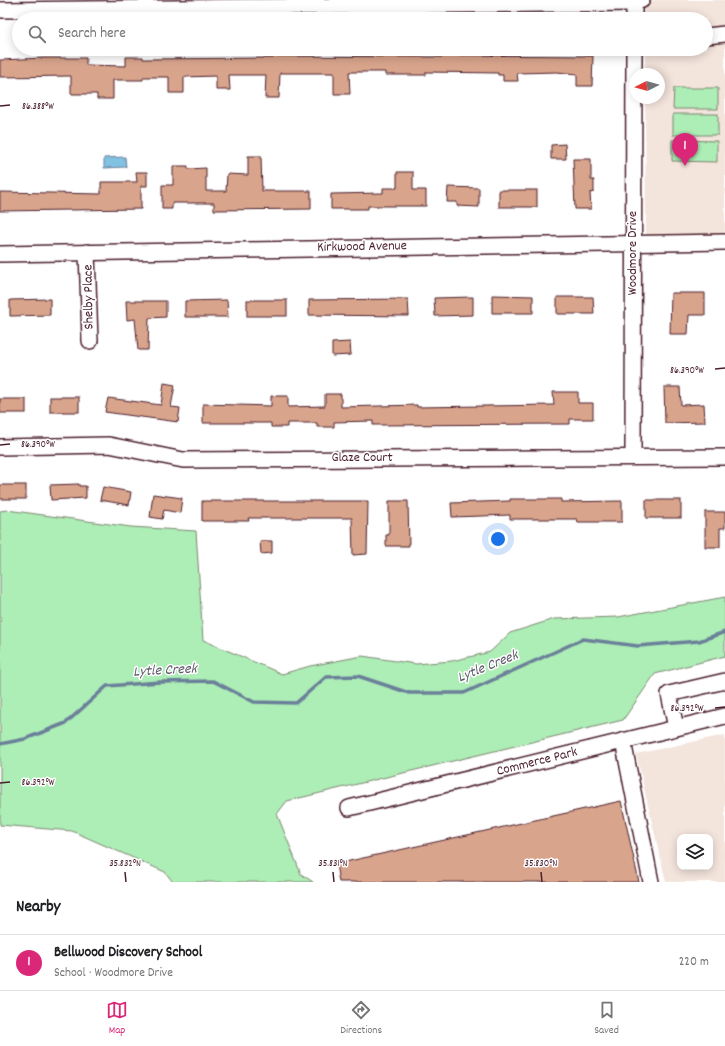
<!DOCTYPE html>
<meta charset="utf-8">
<style>
body{margin:0;font-family:Dekko,sans-serif;background:#f6f6f6;color:#202124}
.controls{position:absolute;right:12px;bottom:12px;display:grid;overflow:hidden;border-radius:8px;box-shadow:0 2px 10px #0003}
.controls button{width:36px;height:36px;display:grid;place-items:center;padding:0;border:0;border-bottom:1px solid #e0e0e0;background:#fff;color:#202124;font:20px sans-serif}
.compass{position:absolute;left:629px;top:68px;width:36px;height:36px;border-radius:50%;background:#fff;box-shadow:0 2px 10px #0003;rotate:264deg}
.you{position:absolute;left:498px;top:539px;width:14px;height:14px;margin:-10px;border:3px solid #fff;border-radius:50%;background:#1a73e8;box-shadow:0 0 0 6px #1a73e833}
.badge{display:grid;place-items:center;width:26px;height:26px;border-radius:50%;background:#db2777;color:#fff;font-size:13px;font-weight:700}
.pin{position:absolute;translate:-50% -33px;filter:drop-shadow(0 1px 2px #0008)}
.pin::after{content:'';position:absolute;top:21px;width:14px;height:12px;background:inherit;clip-path:polygon(0 0,100% 0,50% 100%)}
.list{margin:0;padding:0;list-style:none}
h2{display:flex;justify-content:space-between;align-items:center;height:52px;margin:0;padding:0 16px;font-size:17px}
h2 small{font-size:13px;font-weight:400;color:#757577}
.list li{display:grid;grid-template-columns:26px 1fr auto;gap:12px;align-items:center;box-sizing:border-box;height:56px;padding:0 16px;border-top:1px solid #e0e0e0}
.list b{display:block;font-size:15px;white-space:nowrap}
.list p{margin:0;font-size:13px;white-space:nowrap;color:#757577}
.list em{font-size:13px;font-style:normal;color:#757577}
.icon{flex:none;width:22px;height:22px;fill:none;stroke:currentColor;stroke-width:2;stroke-linecap:round;stroke-linejoin:round}
.map{position:relative;flex:none;width:725px;height:882px;overflow:hidden}
.search{position:absolute;background:#fff;box-shadow:0 2px 10px #0003;left:12px;right:12px;top:12px;height:44px;display:flex;align-items:center;gap:10px;box-sizing:border-box;padding:0 14px;border-radius:22px;color:#757577;font-size:15px}
.sheet{height:108px;background:#fff}
nav{display:flex;justify-content:space-around;align-items:center;box-sizing:border-box;height:56px;border-top:1px solid #e0e0e0;background:#fff;font-size:11px;color:#757577}
nav a{display:grid;justify-items:center;gap:2px}
nav .on{color:#db2777}
.map>svg:first-child{display:block}
.built{fill:#f3e4dc;fill-rule:evenodd}
.green{fill:#adedb6;stroke:#7c8670}
.water{fill:#81c1e2;stroke:#6b8099}
.lines{fill:none;stroke-linecap:round;stroke-linejoin:round}
.stream{stroke:#6b8099;stroke-width:3.5}
.building{fill:#d8a48c;stroke:#4a1f2b}
.minor-casing{stroke:#4a1f2b;stroke-width:18}
.minor{stroke:#fff;stroke-width:15}
.ticks{fill:none;stroke:#4a1f2b;stroke-width:1.5}
.labels{text-anchor:middle;dominant-baseline:central;stroke-width:3;stroke-linejoin:round;paint-order:stroke}
.street-label{font-size:14px;fill:#4a1f2b;stroke:#fff}
.water-label{font-size:15px;font-style:italic;fill:#5d586b;stroke:#fff}
.ticks-label{font-size:10px;text-anchor:middle;fill:#4a1f2b;stroke:#fff;stroke-width:3;stroke-linejoin:round;paint-order:stroke}
</style>
<div class="map">
<svg width="725" height="882" viewBox="0 0 725 882">
<rect width="100%" height="100%" fill="#fff"/>
<filter id="ink" filterUnits="userSpaceOnUse"><feTurbulence type="fractalNoise" baseFrequency=".025" numOctaves="2"/><feDisplacementMap in="SourceGraphic" scale="8" xChannelSelector="R" yChannelSelector="G"/><feConvolveMatrix kernelMatrix="1 2 1 2 8 2 1 2 1" color-interpolation-filters="sRGB"/></filter>
<g filter="url(#ink)">
<!-- built -->
<g class="built">
<polygon points="644,0 725,0 725,235 646,235 645,98 659,98 659,74 645,74 645,49 706,49 706,19 644,19"/>
<path d="M725 735V882H666L636 754ZM680 837H710V867H680Z"/>
</g>
<!-- green -->
<g class="green">
<polygon points="674,88 718,88 718,109 673,109"/>
<rect x="673" y="114" width="45" height="21"/>
<polygon points="672,140 717,141 717,162 672,161"/>
<polygon points="7,510 131,527 196,531 203,640 282,674 310,666 362,656 416,664 452,661 490,652 510,633 554,619 618,617 725,597 725,656 655,674 623,720 287,801 277,814 301,874 313,882 173,882 165,872 72,831 0,825 0,511"/>
</g>
<!-- water -->
<polygon class="water" points="125,157 126,167 104,168 104,158"/>
<g class="lines">
<!-- stream -->
<polyline class="stream" points="0,744 25,739 66,723 107,686 160,682 213,681 254,702 296,703 326,677 358,676 409,693 464,693 583,639 638,646 699,641 725,632"/>
</g>
<!-- building -->
<g class="building">
<polygon points="442,55 593,56 592,86 577,86 577,74 557,72 517,73 518,81 503,81 503,75 498,75 498,73 426,72 426,75 385,75 385,72 349,72 350,94 334,94 334,73 280,73 279,98 265,98 266,75 229,75 230,90 216,90 216,76 184,77 184,93 169,93 169,77 143,77 143,80 113,80 113,99 97,99 97,94 71,94 71,76 0,77 0,60 44,58 86,58 86,65 126,66 126,57 143,57 143,59 273,58 273,56 442,57"/>
<polygon points="565,144 566,159 551,159 551,145"/>
<polygon points="248,156 261,156 262,191 311,191 311,209 214,210 214,203 172,203 172,209 162,209 162,185 173,185 173,166 188,166 188,169 206,168 206,191 226,191 227,174 248,175"/>
<polygon points="573,159 591,159 591,180 594,180 594,192 590,193 591,209 575,209"/>
<polygon points="136,172 147,172 147,186 141,186 141,209 0,211 0,192 101,194 101,182 137,182"/>
<polygon points="397,172 413,172 413,190 426,190 426,206 368,206 368,209 331,209 331,194 383,193 383,188 397,188"/>
<polygon points="448,187 479,188 479,207 457,206 457,202 447,202"/>
<rect x="499" y="190" width="38" height="17"/>
<polygon points="671,293 705,293 705,315 689,315 688,334 670,334"/>
<polygon points="492,295 533,296 533,313 492,313"/>
<polygon points="473,297 473,315 435,316 434,298"/>
<polygon points="557,297 593,297 594,314 557,314"/>
<polygon points="50,299 50,315 10,316 10,300"/>
<polygon points="408,299 409,316 309,315 309,300"/>
<polygon points="227,300 228,317 185,317 185,301"/>
<rect x="247" y="300" width="40" height="16"/>
<polygon points="126,301 166,301 166,317 149,318 148,350 138,350 135,319 127,320"/>
<polygon points="350,342 351,355 332,356 332,343"/>
<polygon points="164,383 175,385 171,407 180,408 178,422 105,412 108,398 161,405"/>
<polygon points="664,387 680,387 681,405 704,404 705,422 665,423"/>
<polygon points="553,392 578,392 578,403 593,403 593,419 570,419 570,424 373,425 373,421 334,422 334,427 317,427 317,423 287,423 287,427 271,427 271,423 203,423 203,404 271,406 271,396 288,396 288,407 325,406 325,394 341,394 341,407 417,405 417,407 554,405"/>
<rect x="50" y="397" width="29" height="15"/>
<rect x="0" y="399" width="26" height="14"/>
<polygon points="79,484 79,486 86,486 86,498 51,500 50,485"/>
<rect x="0" y="485" width="26" height="14"/>
<polygon points="103,487 131,492 129,505 100,500"/>
<polygon points="153,494 182,498 180,513 164,510 162,519 150,517"/>
<polygon points="510,499 561,499 561,502 622,501 622,522 578,522 577,519 510,519 510,515 452,517 451,503 510,501"/>
<rect x="646" y="500" width="35" height="18"/>
<polygon points="202,501 368,501 367,554 353,555 352,518 248,518 249,521 202,521"/>
<polygon points="389,501 408,501 409,546 386,546 386,535 389,535"/>
<polygon points="705,512 725,512 725,528 720,528 720,547 705,547"/>
<polygon points="260,541 272,541 272,553 261,554"/>
<polygon points="621,801 639,882 339,882 336,864"/>
</g>
<g class="lines">
<!-- minor casing -->
<g class="minor-casing">
<g id="minor">
<polyline points="0,10 634,3 642,0"/>
<polyline points="634,19 634,0"/>
<polyline points="706,36 725,34"/>
<polyline points="87,252 90,341"/>
<polyline points="0,254 725,242"/>
<polyline points="0,447 109,445 183,460 725,457"/>
<polyline points="633,457 634,49"/>
<polyline points="676,728 669,694 725,681"/>
<polyline points="623,741 651,882"/>
<polyline points="349,808 725,716"/>
</g>
</g>
<!-- minor -->
<use href="#minor" class="minor"/>
</g>
</g>
<!-- ticks -->
<path class="ticks" d="M0 106 10 105M715 369 725 368M0 445 10 444M715 708 725 707M0 783 10 782M125 872 126 882M333 872 334 882M541 872 542 882"/>
<g class="labels">
<!-- street labels -->
<g class="street-label">
<text transform="translate(362 247) rotate(-1)">Kirkwood Avenue</text>
<text transform="translate(633 253) rotate(-90)">Woodmore Drive</text>
<text transform="translate(89 297) rotate(-91)">Shelby Place</text>
<text x="362" y="458">Glaze Court</text>
<text transform="translate(537 762) rotate(-14)">Commerce Park</text>
</g>
<!-- water labels -->
<g class="water-label">
<text transform="translate(488 667) rotate(-22)">Lytle Creek</text>
<text transform="translate(165 671) rotate(-3)">Lytle Creek</text>
</g>
</g>
<g class="ticks-label">
<text x="38" y="109">86.388°W</text>
<text x="687" y="373">86.390°W</text>
<text x="38" y="447">86.390°W</text>
<text x="687" y="711">86.392°W</text>
<text x="38" y="785">86.392°W</text>
<text x="125" y="866">35.832°N</text>
<text x="333" y="866">35.831°N</text>
<text x="541" y="866">35.830°N</text>
</g>
</svg>
<div class="controls">
<button><svg class="icon" aria-label="layers" viewBox="0 0 24 24"><path d="M12 4l9 5-9 5-9-5zM3 14l9 5 9-5"/></svg></button>
</div>
<svg class="compass" viewBox="-18 -18 36 36"><path d="M0-13l5 13h-10z" fill="#e53935"/><path d="M0 13l5-13h-10z" fill="#757577"/></svg>
<div class="you"></div>
<div class="pin badge" style="left:685px;top:166px">1</div>
<div class="search"><svg class="icon" aria-label="search" viewBox="0 0 24 24"><circle cx="10" cy="10" r="6"/><path d="M15 15l6 6"/></svg>Search here</div>
</div>
<section class="sheet">
<h2>Nearby<small></small></h2>
<ul class="list">
<li><span class="badge">1</span><div><b>Bellwood Discovery School</b><p>School · Woodmore Drive</p></div><em>220 m</em></li>
</ul>
</section>
<nav>
<a class="on"><svg class="icon" aria-label="map" viewBox="0 0 24 24"><path d="M3 6l6-2 6 2 6-2v14l-6 2-6-2-6 2zM9 4v14M15 6v14"/></svg>Map</a>
<a><svg class="icon" aria-label="directions" viewBox="0 0 24 24"><path d="M12 3l9 9-9 9-9-9zM9 14v-3h6M13 9l2 2-2 2"/></svg>Directions</a>
<a><svg class="icon" aria-label="saved" viewBox="0 0 24 24"><path d="M7 4h10v16l-5-4-5 4z"/></svg>Saved</a>
</nav>
